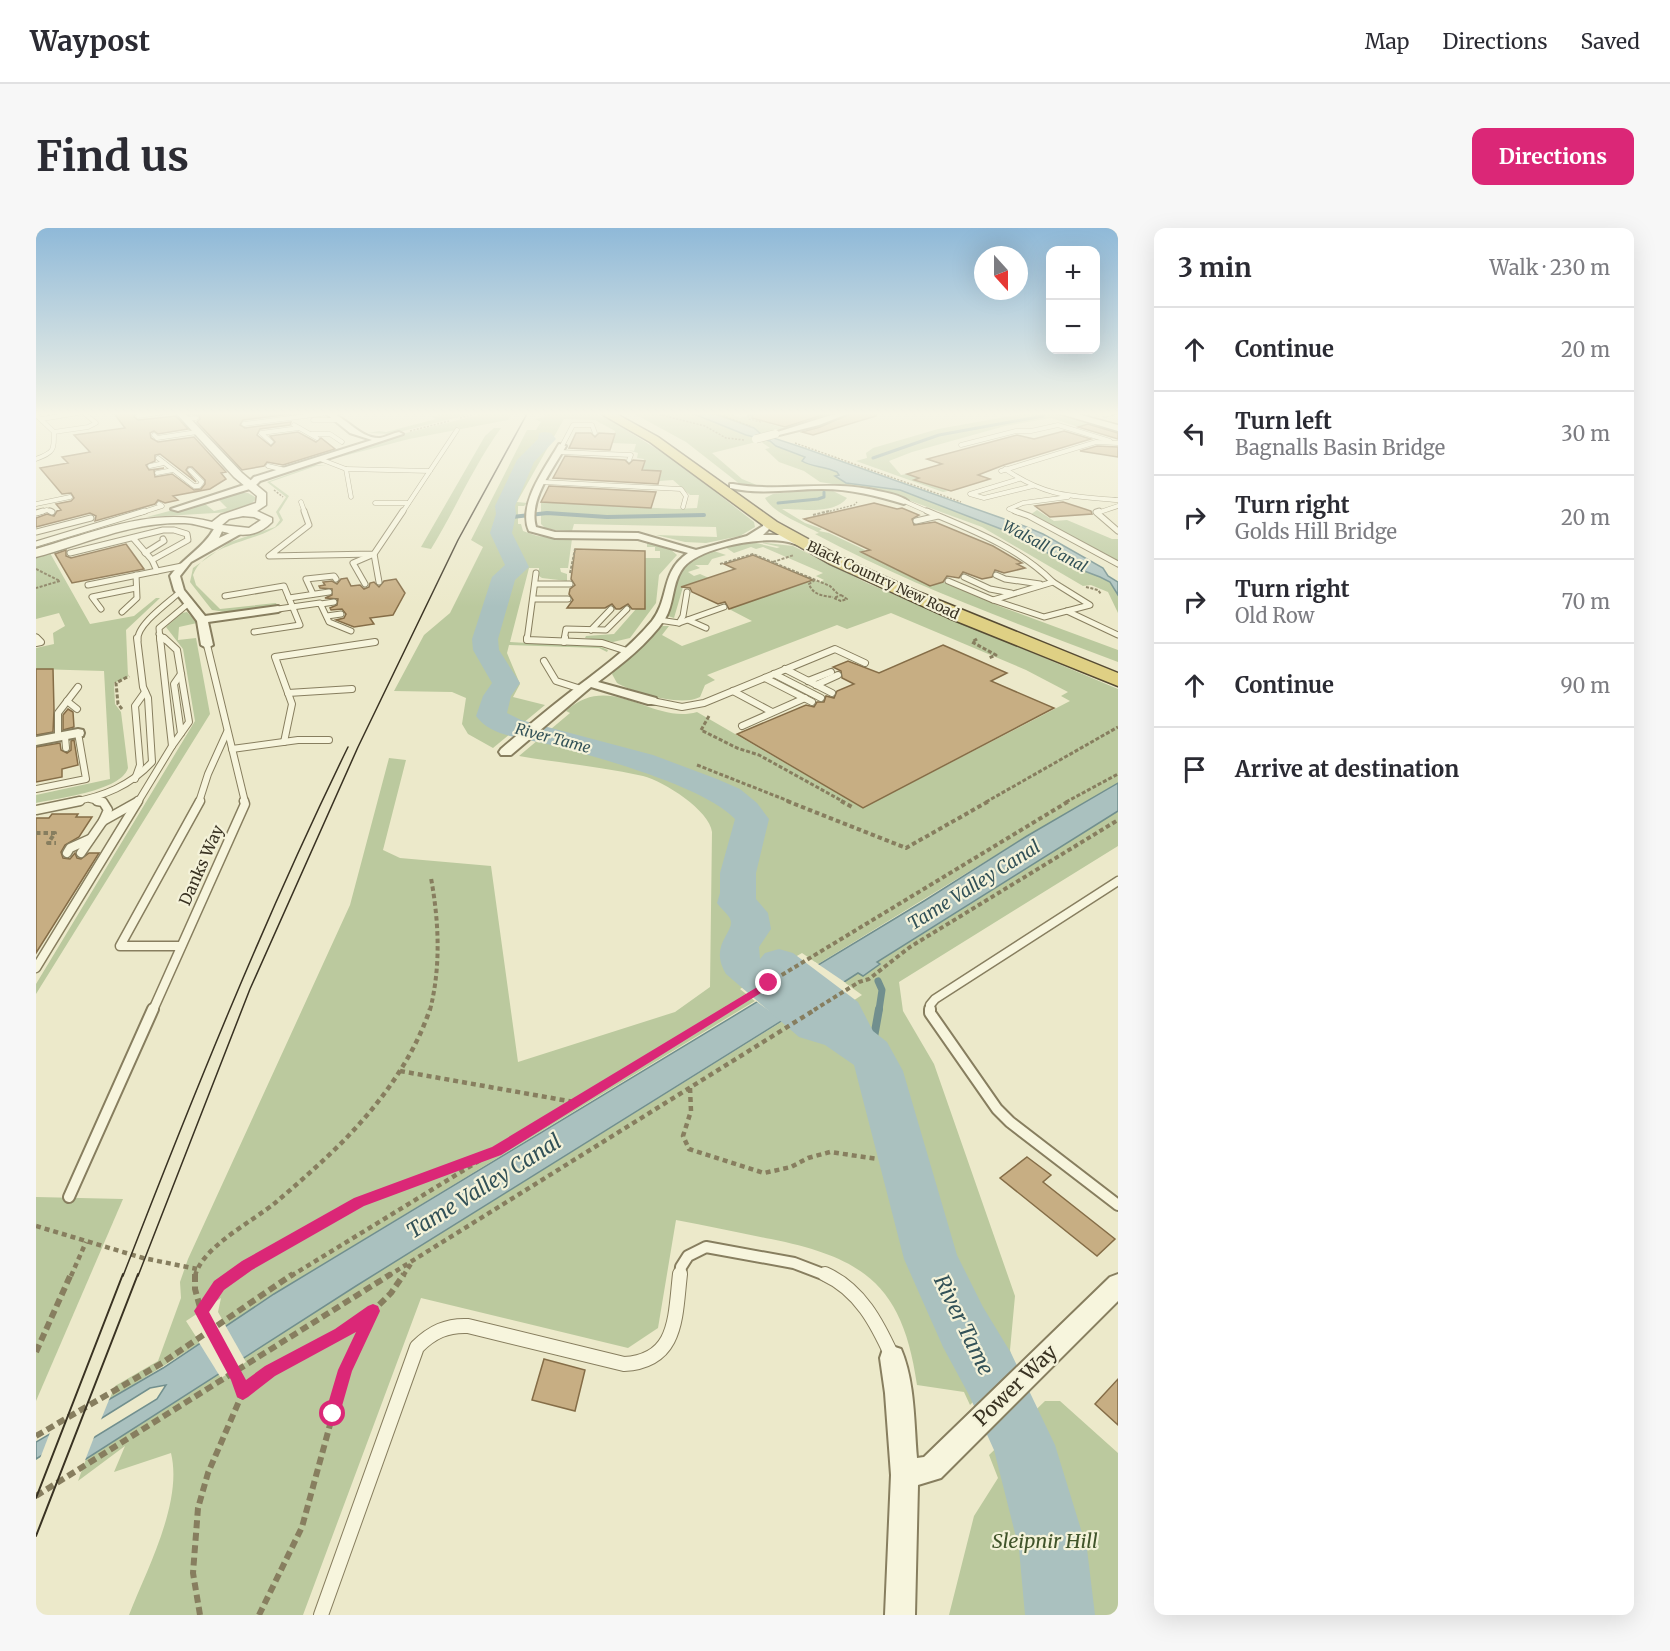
<!DOCTYPE html>
<meta charset="utf-8">
<style>
body{margin:0;font-family:Merriweather,serif;background:#f7f7f7;color:#2b2b33}
.controls{position:absolute;right:18px;top:18px;display:grid;overflow:hidden;border-radius:12px;box-shadow:0 6px 24px #0002}
.controls button{width:54px;height:54px;display:grid;place-items:center;padding:0;border:0;border-bottom:2px solid #e1e1e2;background:#fff;color:#2b2b33;font:30px sans-serif}
.compass{position:absolute;left:938px;top:18px;width:54px;height:54px;border-radius:50%;background:#fff;box-shadow:0 6px 24px #0002;rotate:159deg}
.stop{position:absolute;width:18px;height:18px;margin:-14px;border:4px solid #db2777;border-radius:50%;background:#fff}
.stop.end{background:#db2777;border-color:#fff;box-shadow:0 2px 6px #0008}
.list{margin:0;padding:0;list-style:none}
h2{display:flex;justify-content:space-between;align-items:center;height:78px;margin:0;padding:0 24px;font-size:26px}
h2 small{font-size:20px;font-weight:400;color:#7c7c81}
.list li{display:grid;grid-template-columns:39px 1fr auto;gap:18px;align-items:center;box-sizing:border-box;height:84px;padding:0 24px;border-top:2px solid #e1e1e2}
.list b{display:block;font-size:22px;white-space:nowrap}
.list p{margin:0;font-size:20px;white-space:nowrap;color:#7c7c81}
.list em{font-size:20px;font-style:normal;color:#7c7c81}
.icon{flex:none;width:33px;height:33px;fill:none;stroke:currentColor;stroke-width:2;stroke-linecap:round;stroke-linejoin:round}
.map{position:relative;flex:none;width:1082px;height:1387px;overflow:hidden;border-radius:12px}
header{display:flex;align-items:center;gap:36px;box-sizing:border-box;height:84px;padding:0 30px;background:#fff;border-bottom:2px solid #e1e1e2}
header strong{font-size:28px}
nav{display:flex;gap:33px;margin-inline-start:auto;font-size:21px}
.intro{display:flex;align-items:center;justify-content:space-between;box-sizing:border-box;height:144px;padding:0 36px}
h1{margin:0;font-size:42px}
.button{padding:15px 27px;border-radius:12px;background:#db2777;color:#fff;font-size:21px;font-weight:700}
main{display:flex;gap:36px;padding:0 36px}
aside{flex:1;background:#fff;border-radius:12px;box-shadow:0 6px 24px #0002}
.map>svg:first-child{display:block}
.green{fill:#bbc99e}
.water{fill:#aac1bf;stroke:#718f8e;stroke-width:1.5}
.pier{fill:#ece9ca}
.lines{fill:none;stroke-linecap:round;stroke-linejoin:round}
.stream-far3{stroke:#718f8e;stroke-width:3}
.stream-far2{stroke:#718f8e;stroke-width:4}
.stream-far1{stroke:#718f8e;stroke-width:7}
.stream{stroke:#718f8e;stroke-width:8}
.river{fill:#aac1bf;fill-rule:evenodd}
.building{fill:#c7ae83;stroke:#856d47;stroke-width:1.5;fill-rule:evenodd}
.service-far5-casing{stroke:#877e5f;stroke-width:5}
.service-far4-casing{stroke:#877e5f;stroke-width:7}
.service-far3-casing{stroke:#877e5f;stroke-width:8}
.service-far2-casing{stroke:#877e5f;stroke-width:11}
.service-far1-casing{stroke:#877e5f;stroke-width:14}
.service-casing{stroke:#877e5f;stroke-width:16}
.minor-casing{stroke:#877e5f;stroke-width:4}
.tertiary-casing{stroke:#877e5f;stroke-width:3}
.trunk-casing{stroke:#564b33;stroke-width:3}
.path-far5{stroke:#877e5f;stroke-width:1.5;stroke-dasharray:2 1.5;stroke-linecap:butt}
.path-far4{stroke:#877e5f;stroke-width:2;stroke-dasharray:3 1.5;stroke-linecap:butt}
.path-far3{stroke:#877e5f;stroke-width:3;stroke-dasharray:4 2;stroke-linecap:butt}
.path-far2{stroke:#877e5f;stroke-width:4;stroke-dasharray:4.5 3;stroke-linecap:butt}
.path-far1{stroke:#877e5f;stroke-width:4.5;stroke-dasharray:5 4;stroke-linecap:butt}
.path{stroke:#877e5f;stroke-width:6;stroke-dasharray:8 4.5;stroke-linecap:butt}
.service-far5{stroke:#f7f5dd;stroke-width:4}
.service-far4{stroke:#f7f5dd;stroke-width:5}
.service-far3{stroke:#f7f5dd;stroke-width:6}
.service-far2{stroke:#f7f5dd;stroke-width:8}
.service-far1{stroke:#f7f5dd;stroke-width:10}
.service{stroke:#f7f5dd;stroke-width:14}
.minor{fill:#f7f5dd;fill-rule:evenodd}
.tertiary{fill:#f7f5dd;fill-rule:evenodd}
.trunk{fill:#dfd084;fill-rule:evenodd}
.tram-far1{stroke:#393222;stroke-width:1.5}
.tram{stroke:#393222;stroke-width:2}
.minor-bridge-casing{stroke:#877e5f;stroke-width:9;stroke-linecap:butt}
.path-bridge{stroke:#877e5f;stroke-width:6;stroke-dasharray:8 4.5;stroke-linecap:butt}
.minor-bridge{stroke:#f7f5dd;stroke-width:8}
.route{fill:#db2777}
.labels{text-anchor:middle;dominant-baseline:central;stroke-width:4.5;stroke-linejoin:round;paint-order:stroke}
.far-street-label{font-size:14px;fill:#393222;stroke:#f4f2d9}
.far-water-label{font-size:15px;font-style:italic;fill:#325157;stroke:#f4f2d9}
.street-label{font-size:16px;fill:#393222;stroke:#f4f2d9}
.water-label{font-size:18px;font-style:italic;fill:#325157;stroke:#f4f2d9}
.near-street-label{font-size:20px;fill:#393222;stroke:#f4f2d9}
.near-park-label{font-size:20px;font-style:italic;fill:#40542a;stroke:#f4f2d9}
.near-water-label{font-size:21px;font-style:italic;fill:#325157;stroke:#f4f2d9}
</style>
<header>
<strong>Waypost</strong>
<nav><a>Map</a><a>Directions</a><a>Saved</a></nav>
</header>
<div class="intro"><h1>Find us</h1><a class="button">Directions</a></div>
<main>
<div class="map">
<svg width="1082" height="1387" viewBox="0 0 1082 1387">
<rect width="100%" height="100%" fill="#ece9ca"/>
<!-- green -->
<g class="green">
<polygon points="404,184 443,184 355,206 332,205 343,203 350,204 400,191 395,188 406,187"/>
<polygon points="454,184 478,184 472,192 373,211 300,230 366,206"/>
<path d="M504 184H556L574 192 640 233 718 294 719 299 704 308 670 315 649 314 620 307 681 309 680 299 538 296 536 303 520 302 509 300 505 296V274L640 281 661 280 663 267H654L637 252 623 253 625 243 606 242 608 231 601 230 602 225 592 222 598 223 600 216 576 215 579 203 559 192 528 191 481 274 491 275 488 278H482V296H485L487 303 501 308 536 311 532 340H524L525 344 531 346V353L506 350 503 348V340H493L474 414C502 417 546 409 572 422L571 424 563 420 473 417 471 425 484 456 477 469 509 477 457 520 432 506 426 496 430 470 416 464 358 463 388 407 414 385 447 319 435 312 491 202H500L505 194 499 191 509 189 508 185Z"/>
<polygon points="595,184 653,184 710,207 734,213 972,300 1074,354 1082,364 1082,385 1072,364 1055,357 1047,358 946,299 853,265 784,254 768,243 743,234 729,221 734,220 724,213 676,225 706,251 728,260 765,256 727,261 705,257 650,214"/>
<polygon points="674,184 690,184 704,190 721,185 727,186 715,189 729,193 746,192 734,196 749,200 753,199 748,197 759,197 755,196 766,195 745,188 776,195 748,202 737,201 741,203 725,206 718,200"/>
<polygon points="998,184 1013,184 1082,202 1082,209 1039,198 1015,190 969,198 876,224 853,233 865,247 871,246 883,250 879,252 912,263 907,264 820,233 831,230 830,225 837,220 902,201"/>
<path d="M458 200H465C438 237 419 282 395 321L385 319 449 208Z"/>
<path d="M278 237 291 238H280L234 254 253 268 243 284 247 292C235 313 170 312 157 347L160 357 184 381 240 375 241 377 190 384 176 382 154 354 157 340 194 314 239 299 244 292 240 284 250 269 231 254Z"/>
<path d="M778 261 795 262 811 270C798 287 764 281 746 281L769 295 786 301 783 303 793 305 829 322 824 324 894 358 907 354 963 378 1082 422V434C980 395 876 358 779 306L783 305C767 296 738 286 729 270L737 266Z"/>
<polygon points="196,265 212,265 221,270 213,278 196,284 111,289 163,275 168,275 178,283 191,280 183,272"/>
<polygon points="1001,282 1018,293 1031,292 1076,311 1082,311 1082,334 994,287"/>
<path d="M712 313 741 320 744 319 722 314 757 318 831 355 1082 461V555L991 608 782 736 766 725 704 761 719 773 238 1066 190 1098 182 1084 185 1070 150 1093 164 1115 73 1172 79 1158 122 1133 145 1070 144 1054 152 1031 314 677 353 530 370 532 347 622 364 630 455 638 482 834 639 784 674 759 676 604C674 583 628 553 607 548 567 539 524 535 483 528L534 485 530 483C575 442 616 497 661 484L827 580 1034 473 1025 468 1032 464 990 442 855 385 811 401 801 397 671 447 679 452 669 457 664 469C645 479 599 465 581 455L576 446 578 442 614 412 626 398H633L626 407 646 418 716 393 693 381 777 352 784 354 788 352 780 348 787 345 727 319 720 321 715 319 698 325 689 319Z"/>
<polygon points="611,314 634,321 641,327 623,347 620,375 594,410 577,414 549,410 550,408 578,406 600,381 608,381 609,330 624,330 624,323 619,323 619,319 611,319"/>
<path d="M678 323 690 327 676 331 672 337H659L664 340 652 344 658 348 664 346 673 350 647 359 638 390 632 388C641 365 636 344 660 330 666 327 672 324 678 323Z"/>
<path d="M14 325 54 396 98 388 120 370H124L90 402 92 449 78 455 79 476 85 484 92 540C85 563 22 570 0 575V567L74 551 68 443 0 441V420L18 416 17 405 29 398 23 385 0 391V330Z"/>
<polygon points="151,384 161,395 143,399 142,412 160,410 174,486 0,766 0,756 159,493 147,421 130,399 146,385"/>
<path d="M1082 583V618L863 754 867 783 898 836 979 1068 974 1122 977 1134 934 1177 928 1164 881 1157C867 1058 829 1030 735 1011 704 1005 672 998 640 992L622 1100 592 1120 385 1070 267 1387H93C111 1341 147 1274 135 1225L78 1244 89 1218 42 1253 50 1231 320 1058 747 793 766 806 826 767 808 754 822 745 827 748 843 737 840 734Z"/>
<polygon points="0,969 87,971 0,1173"/>
<polygon points="1009,1173 1024,1173 1082,1225 1082,1387 913,1387 938,1288 962,1250 953,1227"/>
</g>
<!-- water -->
<g class="water">
<path d="M653 184H674L718 200 725 206 765 219 988 298 1007 306 1067 340 1072 348 1082 354V367L1074 354 1064 349 1043 341 965 301 864 262 810 255 799 248 803 247 801 244C789 238 775 239 766 233L769 229 740 218 734 213 710 207Z"/>
<polygon points="1082,555 1082,583 841,734 844,736 827,748 822,745 808,754 320,1058 50,1231 0,1245 121,1171 130,1157 114,1160 0,1231 0,1214 127,1140 238,1066 888,673 991,608"/>
</g>
<!-- pier -->
<g class="pier">
<polygon points="779,734 810,755 750,795 717,771"/>
<polygon points="188,1095 210,1134 185,1150 162,1113"/>
<polygon points="75,1167 64,1194 3,1233 15,1202"/>
<polygon points="60,1204 48,1235 0,1263 0,1242"/>
</g>
<g class="lines">
<!-- stream-far3 -->
<g class="stream-far3">
<polyline points="837,230 903,207 1007,188"/>
<polyline points="742,275 782,271 788,269 788,264"/>
</g>
<!-- stream-far2 -->
<polyline class="stream-far2" points="468,290 511,285 571,289 668,287"/>
<!-- stream-far1 -->
<polyline class="stream-far1" points="842,753 846,762 843,782"/>
<!-- stream -->
<polyline class="stream" points="835,826 843,781"/>
<!-- river -->
<path class="river" d="M509 204 515 205 520 211 498 234 479 278 480 286 476 305 493 339 479 352 462 411 463 422 484 455 475 468 471 485 485 492 617 527 681 551 704 561 721 575 733 591 720 645V671L732 685 735 701 723 719 724 731 729 725 743 721 757 725 822 774 837 803 851 814 867 843 921 1027 947 1079 975 1125 1019 1217 1051 1321 1059 1387H989L983 1321 958 1222 933 1167 907 1119 868 1031 818 837 789 817 763 809 690 746C671 715 703 703 693 689 690 684 684 680 681 675L684 665V645L699 591C668 558 558 528 511 516 488 510 455 509 440 488L447 468 456 455 437 422 436 411 456 349 469 337 454 305 460 286 459 278 481 232 502 211 503 205Z"/>
</g>
<!-- building -->
<g class="building">
<path d="M77 184H100L98 189 102 192 140 188 152 201 122 206 118 203 114 205 115 210 122 214 158 209 190 244 185 245 190 251 174 261 137 268 142 272 129 275 122 272 119 276 59 293 60 288 54 285 0 299V290L11 286 18 288 21 283 25 282 20 276 35 273 38 270 35 265 26 266 4 240 32 235 26 229 54 224 38 207 89 200ZM124 226 160 254 150 242 152 239H156L169 252V256L165 261 158 262 136 246 119 249 118 242 128 240 113 242 110 237 119 233V227Z"/>
<polygon points="166,184 253,184 255,186 207,192 204,197 209,200 255,194 254,197 224,201 221,207 235,218 239,214 234,208 262,204 280,214 285,210 299,221 247,237 231,234 228,238 206,242 161,194 164,191 163,187 153,186"/>
<polygon points="717,184 796,184 749,199 716,190"/>
<polygon points="818,184 840,184 840,188 777,207 766,204 784,199"/>
<polygon points="1052,196 1082,205 1082,211 1042,199"/>
<polygon points="1028,203 1055,211 968,237 942,247 954,251 915,263 878,252 883,250 871,246 906,236 891,231 981,207 998,211"/>
<polygon points="540,205 555,205 559,209 563,205 579,206 574,222 533,220"/>
<polygon points="1061,218 1082,219 1082,229 1044,223"/>
<polygon points="529,228 589,232 593,236 597,232 609,233 606,242 625,243 622,256 517,250"/>
<polygon points="513,258 620,264 615,280 505,274"/>
<polygon points="1027,274 1055,283 1056,286 1014,289 999,278"/>
<polygon points="838,275 861,281 866,280 883,287 876,291 878,297 899,294 957,318 986,335 981,336 989,340 968,345 959,342 956,349 946,351 927,344 923,350 911,348 907,354 894,358 825,324 834,322 768,291"/>
<polygon points="90,316 108,341 36,355 19,326 30,322 30,328 35,330"/>
<polygon points="539,321 609,323 609,381 596,381 592,376 584,381 580,381 576,376 569,380 531,380 537,372 533,366 534,361 539,357 535,351"/>
<polygon points="717,327 777,352 693,381 689,374 682,376 656,364 654,360 645,359 699,341 688,336"/>
<polygon points="311,350 315,358 324,357 328,361 333,359 334,355 338,354 343,359 348,353 360,351 369,365 357,387 334,390 338,396 318,399 300,392 308,390 310,386 306,381 295,382 294,380 301,377 302,371 289,370 296,367 296,361 284,360 283,358 289,357 287,354 296,353 301,356 305,351"/>
<polygon points="907,417 971,445 955,453 1018,480 827,580 701,506 770,477 778,479 781,474 788,474 790,468 798,470 801,463 818,456 806,450 805,443 797,439 812,433 843,445"/>
<polygon points="0,441 17,441 18,482 17,504 0,507"/>
<polygon points="32,481 37,484 38,499 27,502 27,487"/>
<polygon points="38,512 42,537 26,541 26,549 0,554 0,519 24,515 25,522 31,525 35,522 35,513"/>
<polygon points="16,586 42,586 40,589 56,589 43,609 29,617 25,624 27,630 34,631 39,625 41,630 45,631 53,625 63,625 0,725 0,590 13,590"/>
<polygon points="991,929 1015,947 1007,954 1079,1011 1061,1028 964,950"/>
<polygon points="508,1131 549,1142 539,1183 496,1172"/>
<polygon points="1082,1151 1082,1197 1059,1176"/>
</g>
<g class="lines">
<!-- service-far5 casing -->
<g class="service-far5-casing">
<g id="service-far5">
<polyline points="293,186 306,184"/>
<path d="M0 187 18 204C18 223 18 224 0 231"/>
<polyline points="1069,187 1079,184"/>
<polyline points="102,188 130,184"/>
<polyline points="6,191 48,184"/>
<polyline points="149,191 160,190"/>
<polyline points="277,192 301,192"/>
<polyline points="208,196 292,185"/>
<polyline points="258,197 281,210"/>
<polyline points="18,204 52,199 60,195 48,185"/>
<polyline points="275,206 294,206 306,214"/>
<polyline points="118,207 121,210 161,204"/>
<polyline points="235,214 225,205 263,200"/>
<polyline points="925,217 980,203 995,203 1022,197 1074,213"/>
<polyline points="526,218 537,197 556,197 559,205"/>
<polyline points="523,224 595,227 593,232"/>
<polyline points="122,230 158,258 163,258 166,254 154,242"/>
<polyline points="284,231 310,241 315,269"/>
<polyline points="114,238 128,235"/>
<polyline points="232,238 249,242"/>
<polyline points="310,241 394,243"/>
<path d="M969 241C1010 269 1034 268 1082 272"/>
<polyline points="965,243 1060,214 1082,215"/>
<polyline points="121,245 137,242"/>
<polyline points="983,251 934,266 948,270 997,258"/>
<polyline points="507,254 645,261 650,268 647,279"/>
<polyline points="868,273 895,285"/>
<polyline points="265,274 269,285"/>
<polyline points="339,275 372,275"/>
<polyline points="0,276 34,269"/>
<polyline points="1,285 11,282 16,284"/>
<polyline points="104,285 126,278 123,276"/>
<polyline points="366,285 421,202"/>
<polyline points="983,285 973,281 987,275 1032,269"/>
<polyline points="1061,285 1082,278"/>
</g>
</g>
<!-- service-far4 casing -->
<g class="service-far4-casing">
<g id="service-far4">
<polyline points="14,283 16,284"/>
<polyline points="268,283 273,297 233,328 338,326 367,283"/>
<path d="M891 283C936 302 982 319 1017 354L957 372 912 353"/>
<polyline points="979,283 993,288 1082,336"/>
<polyline points="1063,283 1060,284 1082,303"/>
<polyline points="0,285 7,283"/>
<polyline points="880,293 902,288"/>
<polyline points="0,304 55,290"/>
<polyline points="97,310 116,332"/>
<polyline points="0,316 109,283"/>
<polyline points="34,325 127,302 138,302 151,306 152,312 116,332 121,343"/>
<polyline points="109,325 128,313 127,311"/>
<polyline points="960,347 969,351 1004,356"/>
<polyline points="928,349 954,361 975,365"/>
<polyline points="329,356 317,335 338,326 343,354"/>
<polyline points="499,356 534,356"/>
<polyline points="52,357 146,338"/>
<polyline points="277,366 270,351 298,348 300,351"/>
<polyline points="189,368 248,358 264,397 218,404"/>
<polyline points="253,370 293,364"/>
<polyline points="497,371 532,371"/>
<polyline points="957,372 1008,389 1054,377 1017,354"/>
<polyline points="285,376 298,374"/>
<polyline points="65,381 56,369 100,360"/>
<polyline points="242,381 284,375 293,394 315,403"/>
<polyline points="1031,383 1082,407"/>
<polyline points="86,384 101,370 100,347"/>
<polyline points="291,388 305,386"/>
<polyline points="623,392 643,395 688,379"/>
<polyline points="652,392 670,400"/>
<polyline points="643,395 647,388 651,364"/>
<polyline points="555,402 575,381"/>
<polyline points="123,406 129,412"/>
<polyline points="0,409 3,412"/>
<path d="M102 412C100 397 133 374 144 364"/>
<polyline points="124,412 123,400 154,374"/>
<polyline points="491,412 500,345"/>
<polyline points="528,412 530,401 570,402 591,381"/>
</g>
</g>
<!-- service-far3 casing -->
<g class="service-far3-casing">
<g id="service-far3">
<polyline points="128,410 141,422 153,494 136,518"/>
<polyline points="491,410 491,412 566,415 591,423"/>
<polyline points="528,414 529,410"/>
<polyline points="0,415 5,414 1,410"/>
<polyline points="171,417 209,574"/>
<polyline points="508,433 520,453 545,461"/>
<polyline points="749,441 796,465"/>
<polyline points="145,446 138,456 145,505"/>
<polyline points="738,446 785,470"/>
<polyline points="729,450 776,474"/>
<polyline points="772,453 795,444"/>
<polyline points="780,457 802,447"/>
<polyline points="697,463 736,484"/>
<polyline points="252,465 316,461"/>
<polyline points="31,473 41,481"/>
<polyline points="616,473 646,479 668,475 799,421 829,435"/>
<polyline points="706,498 769,470"/>
<polyline points="29,508 30,520"/>
<polyline points="22,509 22,485 42,459"/>
<polyline points="248,514 256,476 239,429 339,414"/>
<polyline points="196,521 262,512 293,512"/>
<polyline points="99,551 104,537 99,478 109,464"/>
<polyline points="0,561 50,551 42,505"/>
<polyline points="54,571 67,574"/>
<path d="M37 574C68 568 94 558 116 534L112 470 107 459 101 410"/>
<polyline points="102,574 136,518 124,410"/>
<polyline points="163,574 172,546 191,504"/>
</g>
</g>
<!-- service-far2 casing -->
<g class="service-far2-casing">
<g id="service-far2">
<polyline points="61,573 67,574 72,582 67,593"/>
<polyline points="0,582 44,573"/>
<polyline points="31,625 34,620 54,611"/>
<polyline points="45,625 67,593 101,574"/>
<polyline points="145,718 84,718 164,573"/>
<polyline points="0,740 102,573"/>
<polyline points="117,782 209,576 208,573"/>
<polyline points="894,782 894,777 899,771 1082,653"/>
</g>
</g>
<!-- service-far1 casing -->
<g class="service-far1-casing">
<g id="service-far1">
<polyline points="894,781 894,785 961,881 974,894 1082,977"/>
<polyline points="33,969 117,781"/>
<polyline points="644,1048 645,1039 652,1028 670,1019 758,1035 792,1048"/>
</g>
</g>
<!-- service casing -->
<g class="service-casing">
<g id="service">
<path d="M789 1046C824 1062 841 1095 856 1128"/>
<path d="M285 1387 381 1119C396 1104 411 1097 432 1098L588 1136C642 1133 639 1089 644 1046"/>
</g>
</g>
<!-- minor casing -->
<g class="minor-casing">
<g id="minor">
<path d="M288 184C308 184 322 211 344 210 350 209 357 205 363 204L367 206 224 253 217 260 142 283 135 281 211 256 218 249 336 212 314 205Z"/>
<polygon points="805,184 816,184 783,197 739,208 735,206"/>
<path d="M523 216 530 218C517 241 492 272 500 299L519 304 602 305 660 322 711 308 727 298 728 292 731 291 735 294V299L727 307H746L774 316 769 319C762 317 754 314 747 313 722 309 658 320 645 343 636 357 638 376 629 391 612 416 586 436 562 454L620 470 622 473 620 476H612L555 459 475 527H465L463 524 465 521C486 503 507 485 529 468 559 445 592 422 616 393 634 370 624 344 652 325L602 311 519 310 493 303C481 276 510 239 523 216Z"/>
<path d="M697 256C745 265 792 251 842 263 852 265 864 267 872 273L868 276C841 268 815 261 786 261 755 261 725 267 694 260V256Z"/>
<path d="M179 299 187 301 183 310 200 302 208 304 155 334 144 348 148 362 169 388 242 378 247 381 242 384 172 394 177 417 171 420 165 417 161 393 138 362 134 348C148 329 168 320 179 299Z"/>
<polygon points="42,501 47,502 48,505 47,508 0,517 0,509"/>
<path d="M1082 1046V1073L905 1250 882 1257 879 1387H849L855 1247 849 1165 844 1130 847 1121 856 1118 865 1121C879 1154 878 1195 881 1230L888 1229 1074 1049Z"/>
</g>
</g>
<!-- tertiary casing -->
<g class="tertiary-casing">
<g id="tertiary">
<path d="M139 184H148L206 245 230 265V277L221 283 236 290V294C210 321 179 297 149 295 97 293 49 316 0 329V321C57 305 117 278 176 294L185 287 220 275 221 268 198 249ZM207 288 218 289 225 292 213 300 186 297 193 291Z"/>
<polygon points="1018,184 1034,184 1082,197 1082,203"/>
</g>
</g>
<!-- trunk casing -->
<g class="trunk-casing">
<polygon id="trunk" points="562,184 577,184 622,209 741,294 805,329 885,365 1082,445 1082,458 913,390 794,336 731,300 614,214"/>
</g>
<!-- path-far5 -->
<g class="path-far5">
<polyline points="613,184 669,198 690,210 708,212"/>
<polyline points="677,184 714,198"/>
<polyline points="424,190 446,184"/>
<polyline points="725,194 713,191 712,188 726,184"/>
<polyline points="374,203 413,193"/>
<polyline points="759,215 925,274"/>
<polyline points="238,262 247,269"/>
<polyline points="787,285 818,277 821,274"/>
</g>
<!-- path-far4 -->
<g class="path-far4">
<polyline points="777,287 793,283"/>
<polyline points="737,334 758,327"/>
<polyline points="684,336 717,326 794,358 803,367"/>
<polyline points="0,341 24,353 0,360"/>
<polyline points="534,345 539,321"/>
<path d="M779 352 773 356C777 367 787 368 797 369"/>
<polyline points="1050,359 1062,362 1065,366"/>
<polygon points="805,367 811,371 805,373 798,370"/>
</g>
<!-- path-far3 -->
<g class="path-far3">
<polyline points="941,411 936,414 960,427 953,430"/>
<polyline points="86,481 82,476 80,455 93,448"/>
<polyline points="673,488 665,502 701,520 723,527 808,574"/>
<polyline points="661,537 755,574"/>
<polyline points="950,574 1082,499"/>
<polyline points="1030,574 1082,546"/>
</g>
<!-- path-far2 -->
<g class="path-far2">
<polyline points="751,573 870,620 953,573"/>
<polyline points="805,573 818,580"/>
<polyline points="0,605 19,605 12,615 20,615"/>
<path d="M394 782C405 739 403 694 395 650"/>
<polyline points="688,782 1033,573"/>
<polyline points="778,782 823,754 833,751 874,719 1082,592"/>
</g>
<!-- path-far1 -->
<g class="path-far1">
<polyline points="364,843 538,874"/>
<polyline points="654,860 655,883 647,908 653,921 728,945 755,939 772,930 794,924 842,931"/>
<polyline points="0,998 107,1030 161,1041"/>
<polyline points="35,1048 50,1014"/>
<path d="M159 1048C166 1019 217 993 239 975 253 963 267 951 280 939 328 896 373 843 394 781"/>
<polyline points="196,1048 323,974 452,926"/>
<polyline points="255,1048 691,781"/>
<polyline points="352,1048 780,781"/>
<polyline points="367,1048 377,1033"/>
</g>
<!-- path -->
<g class="path">
<polyline points="159,1046 159,1061 165,1083"/>
<polyline points="166,1083 183,1057 199,1046"/>
<polyline points="0,1124 35,1046"/>
<polyline points="207,1164 234,1143 304,1106 337,1083 355,1065 368,1046"/>
<polyline points="0,1208 126,1135 257,1046"/>
<polyline points="0,1268 355,1046"/>
<polyline points="164,1387 157,1345 162,1280 172,1245 207,1164 201,1149"/>
<polyline points="223,1387 266,1299 309,1142 337,1083"/>
</g>
<!-- service-far5 -->
<use href="#service-far5" class="service-far5"/>
<!-- service-far4 -->
<use href="#service-far4" class="service-far4"/>
<!-- service-far3 -->
<use href="#service-far3" class="service-far3"/>
<!-- service-far2 -->
<use href="#service-far2" class="service-far2"/>
<!-- service-far1 -->
<use href="#service-far1" class="service-far1"/>
<!-- service -->
<use href="#service" class="service"/>
<!-- minor -->
<use href="#minor" class="minor"/>
<!-- tertiary -->
<use href="#tertiary" class="tertiary"/>
<!-- trunk -->
<use href="#trunk" class="trunk"/>
<!-- tram-far1 -->
<g class="tram-far1">
<path d="M87 1048C156 870 228 691 312 519"/>
<polyline points="102,1048 214,761 322,519 422,312 492,184"/>
</g>
<!-- tram -->
<g class="tram">
<polyline points="0,1270 87,1046"/>
<polyline points="0,1308 102,1046"/>
</g>
<!-- minor-bridge casing -->
<g class="minor-bridge-casing">
<polyline id="minor-bridge" points="720,211 739,206"/>
</g>
<!-- path-bridge -->
<polyline class="path-bridge" points="165,1083 201,1149"/>
<!-- minor-bridge -->
<use href="#minor-bridge" class="minor-bridge"/>
</g>
<!-- sky -->
<linearGradient id="sky" x2="0" y2="1"><stop stop-color="#8fb9d8"/><stop offset="0.49" stop-color="#f6f5e7"/><stop offset="1" stop-color="#f6f5e7" stop-opacity="0"/></linearGradient>
<rect width="1082" height="379" fill="url(#sky)"/>
<!-- route -->
<polygon class="route" points="733,752 736,753 736,758 465,927 328,978 216,1042 188,1062 173,1084 210,1152 229,1138 299,1101 332,1078 337,1076 342,1078 344,1083 316,1143 302,1192 297,1194 292,1192 289,1186 302,1142 320,1104 239,1148 212,1169 207,1172 201,1169 195,1152 158,1083 178,1053 206,1033 318,970 456,919"/>
<g class="labels">
<!-- far-street labels -->
<g class="far-street-label">
<text transform="translate(847 352) rotate(25)">Black Country New Road</text>
</g>
<!-- far-water labels -->
<g class="far-water-label">
<text transform="translate(1009 318) rotate(28)">Walsall Canal</text>
<text transform="translate(517 510) rotate(15)">River Tame</text>
</g>
<!-- street labels -->
<g class="street-label">
<text transform="translate(165 637) rotate(-66)">Danks Way</text>
</g>
<!-- water labels -->
<g class="water-label">
<text transform="translate(938 657) rotate(-32)">Tame Valley Canal</text>
</g>
<!-- near-street labels -->
<g class="near-street-label">
<text transform="translate(979 1157) rotate(-44)">Power Way</text>
</g>
<!-- near-park labels -->
<g class="near-park-label">
<text x="1009" y="1312">Sleipnir Hill</text>
</g>
<!-- near-water labels -->
<g class="near-water-label">
<text transform="translate(448 958) rotate(-32)">Tame Valley Canal</text>
<text transform="translate(928 1097) rotate(64)">River Tame</text>
</g>
</g>
</svg>
<div class="controls">
<button>+</button>
<button>−</button>
</div>
<svg class="compass" viewBox="-18 -18 36 36"><path d="M0-13l5 13h-10z" fill="#e53935"/><path d="M0 13l5-13h-10z" fill="#7c7c81"/></svg>
<div class="stop" style="left:297px;top:1186px"></div>
<div class="stop end" style="left:733px;top:755px"></div>
</div>
<aside>
<h2>3 min<small>Walk · 230 m</small></h2>
<ul class="list">
<li><svg class="icon" aria-label="ahead" viewBox="0 0 24 24"><path d="M12 20V5M6 11l6-6 6 6"/></svg><div><b>Continue</b></div><em>20 m</em></li>
<li><svg class="icon" aria-label="left" viewBox="0 0 24 24"><path d="M17 20v-9H6M10 6l-5 5 5 5"/></svg><div><b>Turn left</b><p>Bagnalls Basin Bridge</p></div><em>30 m</em></li>
<li><svg class="icon" aria-label="right" viewBox="0 0 24 24"><path d="M7 20v-9h11M14 6l5 5-5 5"/></svg><div><b>Turn right</b><p>Golds Hill Bridge</p></div><em>20 m</em></li>
<li><svg class="icon" aria-label="right" viewBox="0 0 24 24"><path d="M7 20v-9h11M14 6l5 5-5 5"/></svg><div><b>Turn right</b><p>Old Row</p></div><em>70 m</em></li>
<li><svg class="icon" aria-label="ahead" viewBox="0 0 24 24"><path d="M12 20V5M6 11l6-6 6 6"/></svg><div><b>Continue</b></div><em>90 m</em></li>
<li><svg class="icon" aria-label="arrive" viewBox="0 0 24 24"><path d="M6 21V4h12l-3 4 3 4H6"/></svg><div><b>Arrive at destination</b></div></li>
</ul>
</aside>
</main>
